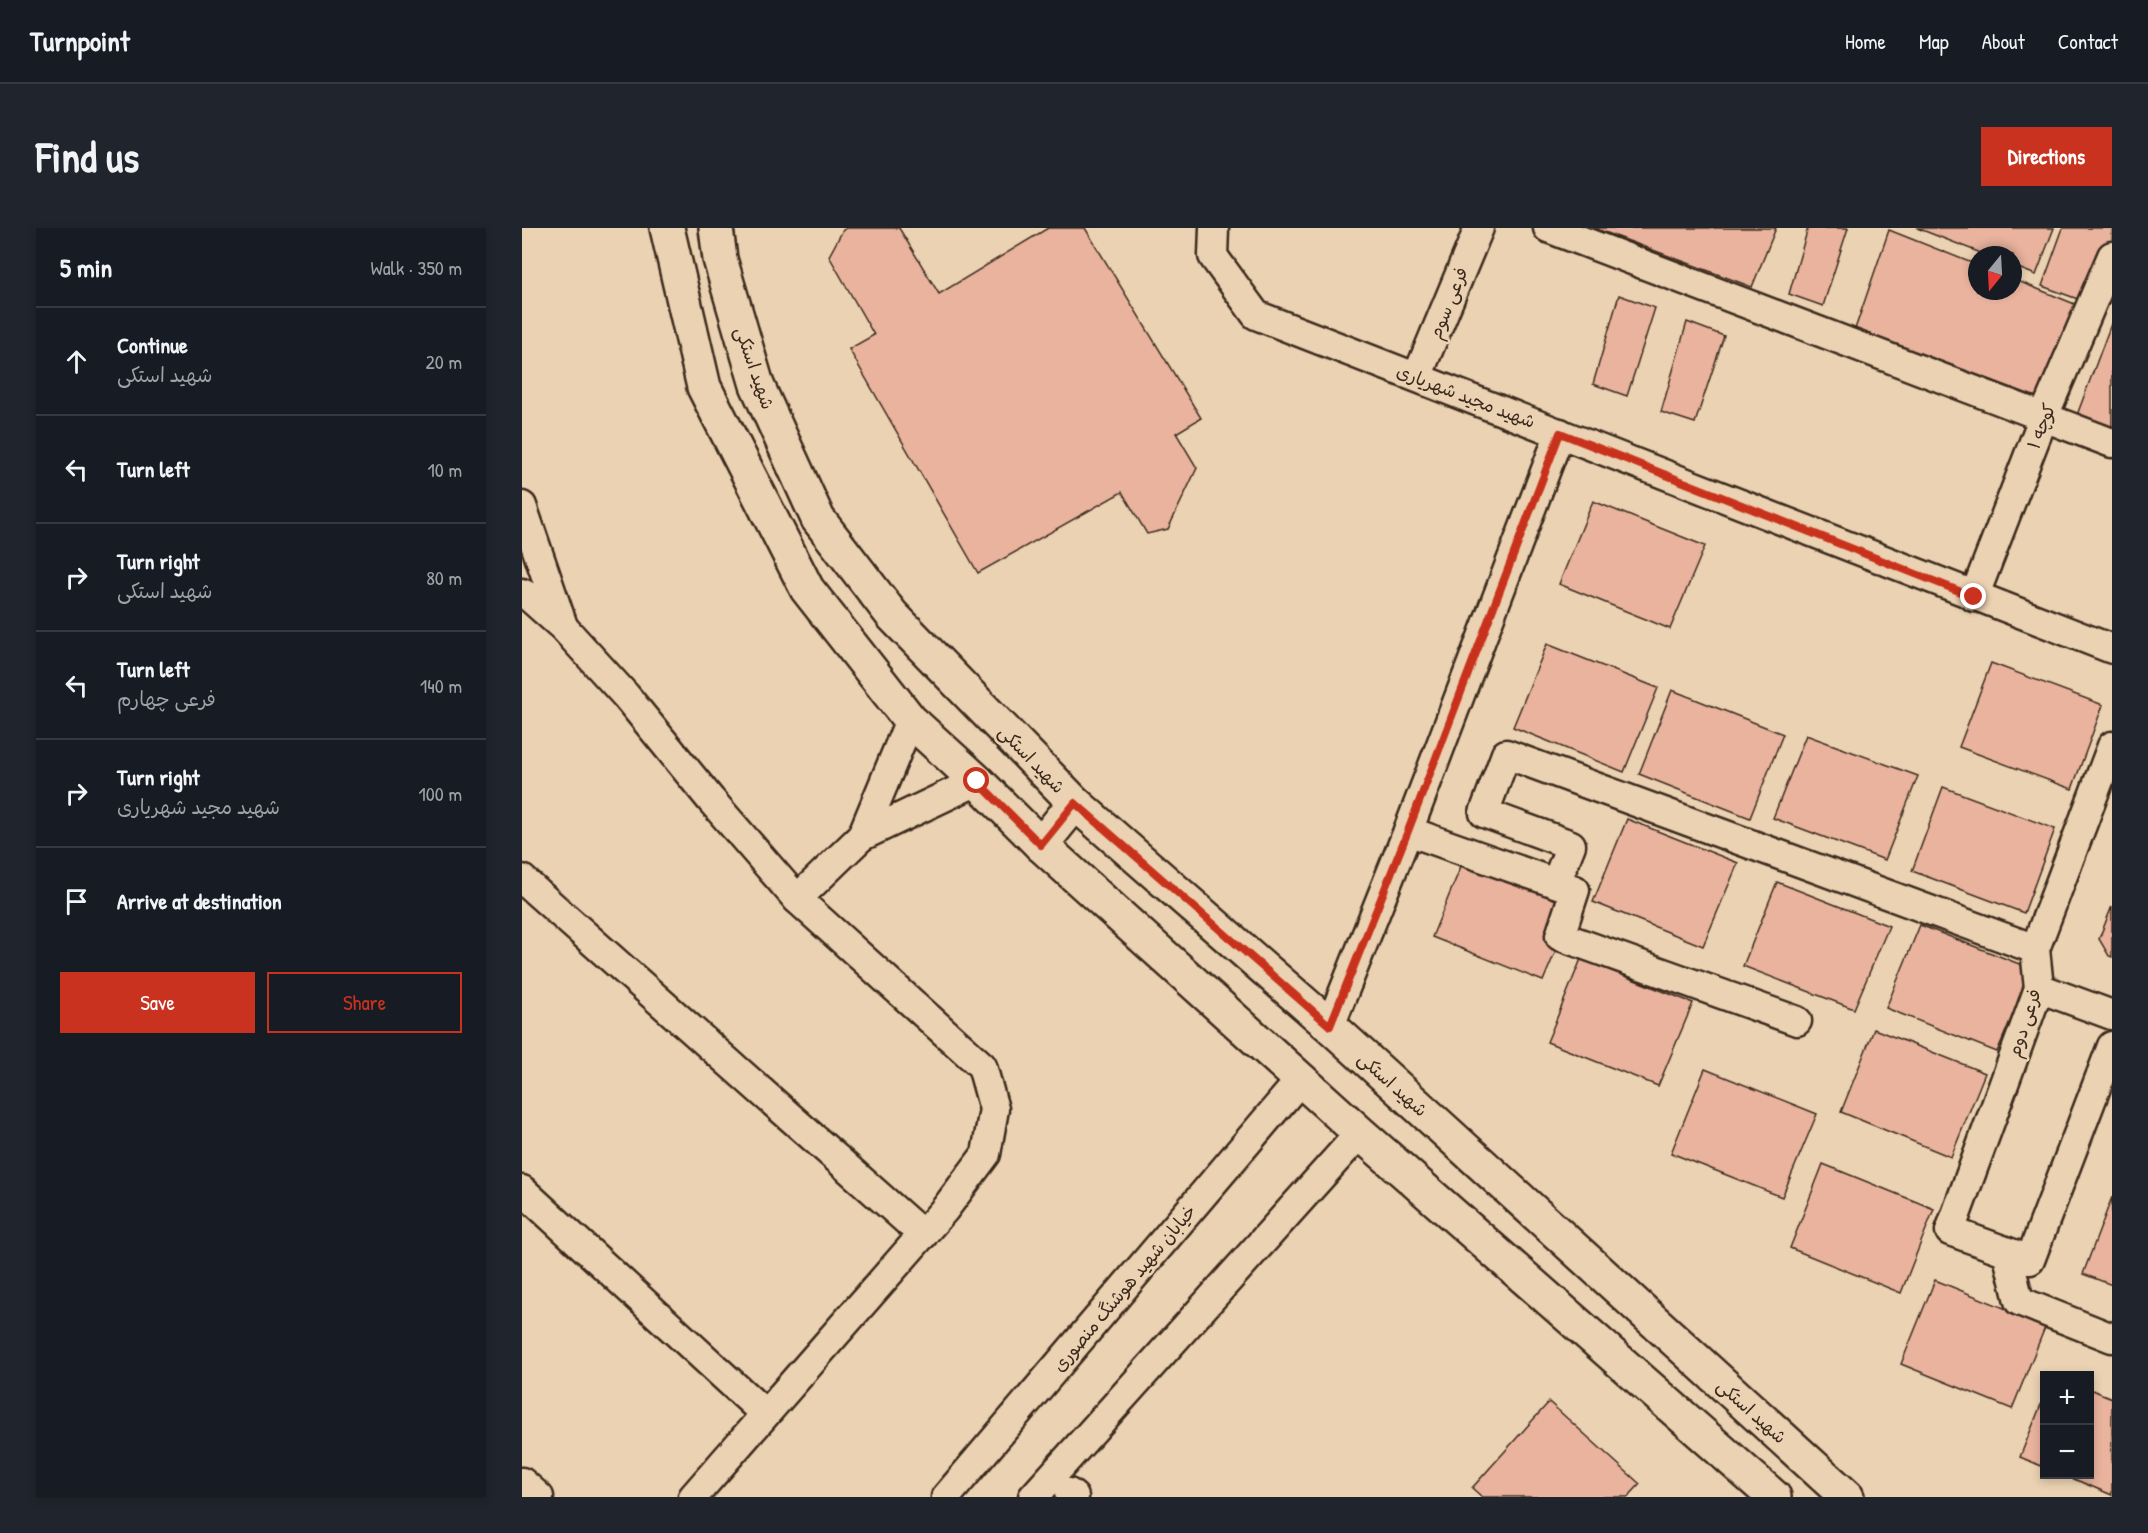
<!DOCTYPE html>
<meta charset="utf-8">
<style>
body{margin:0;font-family:"Patrick Hand","Playpen Sans Arabic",sans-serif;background:#20242c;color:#f1f3f6}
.controls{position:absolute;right:18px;bottom:18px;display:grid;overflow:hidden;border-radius:0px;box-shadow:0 3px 9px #0003}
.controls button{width:54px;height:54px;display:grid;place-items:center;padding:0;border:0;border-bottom:2px solid #363941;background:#171b24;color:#f1f3f6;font:30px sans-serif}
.compass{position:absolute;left:1446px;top:18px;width:54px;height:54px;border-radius:50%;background:#171b24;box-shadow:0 3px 9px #0003;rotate:198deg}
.stop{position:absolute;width:18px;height:18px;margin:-14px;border:4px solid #c8321e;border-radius:50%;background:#fff}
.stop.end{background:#c8321e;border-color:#fff;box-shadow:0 2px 6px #0008}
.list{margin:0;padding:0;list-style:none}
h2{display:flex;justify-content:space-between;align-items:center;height:78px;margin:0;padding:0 24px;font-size:26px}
h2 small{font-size:20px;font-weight:400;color:#9ea1a6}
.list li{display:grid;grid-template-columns:39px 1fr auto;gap:18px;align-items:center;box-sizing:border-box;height:108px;padding:0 24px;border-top:2px solid #363941}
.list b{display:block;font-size:22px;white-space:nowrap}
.list p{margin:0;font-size:20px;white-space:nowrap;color:#9ea1a6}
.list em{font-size:20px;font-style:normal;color:#9ea1a6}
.actions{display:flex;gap:12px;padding:18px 24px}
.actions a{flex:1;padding:14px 0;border:2px solid #c8321e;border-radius:0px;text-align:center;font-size:21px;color:#c8321e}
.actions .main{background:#c8321e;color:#fff}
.icon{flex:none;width:33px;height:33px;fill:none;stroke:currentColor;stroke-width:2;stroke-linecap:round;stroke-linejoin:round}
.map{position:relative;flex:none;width:1590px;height:1269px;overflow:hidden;border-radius:0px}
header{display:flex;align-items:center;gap:36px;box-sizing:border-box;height:84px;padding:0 30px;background:#171b24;border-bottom:2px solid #363941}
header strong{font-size:28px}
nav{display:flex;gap:33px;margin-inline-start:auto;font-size:21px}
.intro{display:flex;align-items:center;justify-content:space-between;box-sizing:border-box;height:144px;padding:0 36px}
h1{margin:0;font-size:42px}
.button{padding:15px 27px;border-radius:0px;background:#c8321e;color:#fff;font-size:21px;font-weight:700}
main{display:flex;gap:36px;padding:0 36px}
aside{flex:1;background:#171b24;border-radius:0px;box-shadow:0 3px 9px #0003}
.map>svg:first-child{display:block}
.building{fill:#e9b39e;stroke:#3b2a1e;stroke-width:1.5}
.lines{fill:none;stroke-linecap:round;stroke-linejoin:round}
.minor-casing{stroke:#3b2a1e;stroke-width:33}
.secondary-casing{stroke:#3b2a1e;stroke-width:38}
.minor{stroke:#ebd2b2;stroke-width:28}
.secondary{stroke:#ebd2b2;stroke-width:33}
.route{stroke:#c8321e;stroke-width:8}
.labels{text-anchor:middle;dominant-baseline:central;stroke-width:5;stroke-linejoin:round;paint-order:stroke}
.street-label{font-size:18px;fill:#3b2a1e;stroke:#ebd2b2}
</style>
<header>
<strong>Turnpoint</strong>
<nav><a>Home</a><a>Map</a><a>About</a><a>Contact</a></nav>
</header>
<div class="intro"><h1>Find us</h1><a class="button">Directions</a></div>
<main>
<aside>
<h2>5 min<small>Walk · 350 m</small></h2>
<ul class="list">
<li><svg class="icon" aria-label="ahead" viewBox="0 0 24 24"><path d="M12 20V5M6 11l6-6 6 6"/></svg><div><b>Continue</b><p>شهید استکی</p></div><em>20 m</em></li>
<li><svg class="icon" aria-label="left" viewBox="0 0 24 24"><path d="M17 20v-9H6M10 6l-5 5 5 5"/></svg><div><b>Turn left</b></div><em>10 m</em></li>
<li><svg class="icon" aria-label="right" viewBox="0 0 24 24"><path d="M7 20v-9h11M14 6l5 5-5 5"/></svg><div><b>Turn right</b><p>شهید استکی</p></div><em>80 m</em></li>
<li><svg class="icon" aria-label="left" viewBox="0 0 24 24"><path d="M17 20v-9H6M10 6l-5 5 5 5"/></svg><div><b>Turn left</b><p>فرعی چهارم</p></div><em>140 m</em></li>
<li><svg class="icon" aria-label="right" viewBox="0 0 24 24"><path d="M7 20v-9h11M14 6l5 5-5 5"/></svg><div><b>Turn right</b><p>شهید مجید شهریاری</p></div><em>100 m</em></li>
<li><svg class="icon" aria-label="arrive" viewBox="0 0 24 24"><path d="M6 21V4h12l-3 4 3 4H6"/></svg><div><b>Arrive at destination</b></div></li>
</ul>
<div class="actions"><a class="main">Save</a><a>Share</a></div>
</aside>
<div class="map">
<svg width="1590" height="1269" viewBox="0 0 1590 1269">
<rect width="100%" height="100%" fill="#ebd2b2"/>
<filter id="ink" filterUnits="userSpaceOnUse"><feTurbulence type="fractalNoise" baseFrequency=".0167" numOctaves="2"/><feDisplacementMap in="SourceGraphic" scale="12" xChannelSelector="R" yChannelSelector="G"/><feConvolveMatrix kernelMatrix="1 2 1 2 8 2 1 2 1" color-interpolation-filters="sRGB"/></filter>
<g filter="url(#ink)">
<!-- building -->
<g class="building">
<polygon points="325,0 377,0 417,66 526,0 563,0 679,190 654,205 675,240 646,301 625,306 600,264 456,345 327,121 352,107 307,28 321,2"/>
<polygon points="1072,0 1254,0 1230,59"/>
<polygon points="1286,0 1326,0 1301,78 1267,66"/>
<polygon points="1395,0 1532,0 1514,47 1491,38 1491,27 1464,27"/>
<polygon points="1541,0 1590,0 1590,11 1564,74 1520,58"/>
<polygon points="1367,2 1455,37 1455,63 1491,63 1491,51 1560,79 1522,172 1333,101"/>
<polygon points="1097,67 1133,80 1105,168 1071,156"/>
<polygon points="1165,94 1202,108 1173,195 1139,184"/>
<polygon points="1589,96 1590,96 1590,200 1555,187"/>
<polygon points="1071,273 1183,318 1148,401 1037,356"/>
<polygon points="1025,416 1136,460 1102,544 991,499"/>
<polygon points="1469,435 1581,477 1550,561 1437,519"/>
<polygon points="1150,462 1261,506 1228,590 1117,546"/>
<polygon points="1284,507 1396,548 1363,632 1251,590"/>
<polygon points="1421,559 1533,601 1502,685 1390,643"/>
<polygon points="1105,591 1216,635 1181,718 1071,674"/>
<polygon points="944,626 1056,670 1021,753 910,709"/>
<polygon points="1255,654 1367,698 1332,781 1221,738"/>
<polygon points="1590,678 1590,729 1587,728 1577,711"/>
<polygon points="1398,697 1510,741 1475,824 1364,780"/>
<polygon points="1059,731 1171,775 1136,858 1025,814"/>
<polygon points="1352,801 1463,845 1429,929 1319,884"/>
<polygon points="1183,841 1295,886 1260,969 1149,925"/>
<polygon points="1301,936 1412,981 1379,1065 1268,1020"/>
<polygon points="1590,969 1590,1057 1561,1046"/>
<polygon points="1413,1052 1524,1097 1490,1181 1379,1136"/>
<polygon points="1568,1161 1590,1170 1590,1267 1540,1246 1568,1246"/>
<polygon points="1522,1169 1522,1239 1498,1229"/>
<polygon points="1027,1174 1118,1256 1106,1269 960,1269 950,1260"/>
</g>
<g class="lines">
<!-- minor casing -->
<g class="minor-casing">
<g id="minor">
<polyline points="692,0 691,28 734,87 1590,421"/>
<polyline points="1026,0 1590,215"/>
<polyline points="895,149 957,0"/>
<polyline points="0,278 41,398"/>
<polyline points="0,365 6,368 42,400 104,468 189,572 275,671 460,838 472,881 464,926 423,981 171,1269"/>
<polyline points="1452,369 1522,188 1590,28"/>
<polyline points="388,492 340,608 455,553"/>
<polyline points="1590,518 1513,721 1517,760 1428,1003 1508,1032 1590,818"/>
<polyline points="886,603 1053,662 1038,708 1275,793"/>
<polyline points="0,651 401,1007"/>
<polyline points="1034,655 1049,617 962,585 984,526 1513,721"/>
<polyline points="275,671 340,608"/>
<polyline points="1517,760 1590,787"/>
<polyline points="808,798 886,603 1038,205"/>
<polyline points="0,962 243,1186"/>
<polyline points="1485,1024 1497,1073 1590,1110"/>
<polyline points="0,1254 17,1269"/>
<polyline points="547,1265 552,1269"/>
<polyline points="424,1269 779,851"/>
<polyline points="511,1269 838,905"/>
</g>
</g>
<!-- secondary casing -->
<g class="secondary-casing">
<g id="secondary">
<polyline points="145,0 182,159 285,361 388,492 455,553 519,617 838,905 1252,1269"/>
<polyline points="194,0 198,31 235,157 296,291 370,387 553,575 808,798 1325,1269"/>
<polyline points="519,617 553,575"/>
</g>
</g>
<!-- minor -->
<use href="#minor" class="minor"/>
<!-- secondary -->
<use href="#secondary" class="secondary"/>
</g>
</g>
<g class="lines" filter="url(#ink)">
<!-- route -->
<polyline class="route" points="455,553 519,617 553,575 808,798 886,603 1038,205 1452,369"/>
</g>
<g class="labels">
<!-- street labels -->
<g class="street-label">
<text transform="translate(926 75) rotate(-68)">فرعی سوم</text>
<text transform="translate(233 140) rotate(71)">شهید استکی</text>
<text transform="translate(944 168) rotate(21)">شهید مجید شهریاری</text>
<text transform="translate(1519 198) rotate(-68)">کوچه ۱</text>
<text transform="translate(510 531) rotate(46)">شهید استکی</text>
<text transform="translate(1502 795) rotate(-72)">فرعی دوم</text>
<text transform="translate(871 856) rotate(42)">شهید استکی</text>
<text transform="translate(602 1060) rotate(-50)">خیابان شهید هوشنگ منصوری</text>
<text transform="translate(1230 1183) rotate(42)">شهید استکی</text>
</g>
</g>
</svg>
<div class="controls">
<button>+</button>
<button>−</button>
</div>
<svg class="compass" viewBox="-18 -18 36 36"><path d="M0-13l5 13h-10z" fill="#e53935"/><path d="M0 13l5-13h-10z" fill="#9ea1a6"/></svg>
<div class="stop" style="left:455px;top:553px"></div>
<div class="stop end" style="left:1452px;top:369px"></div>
</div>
</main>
